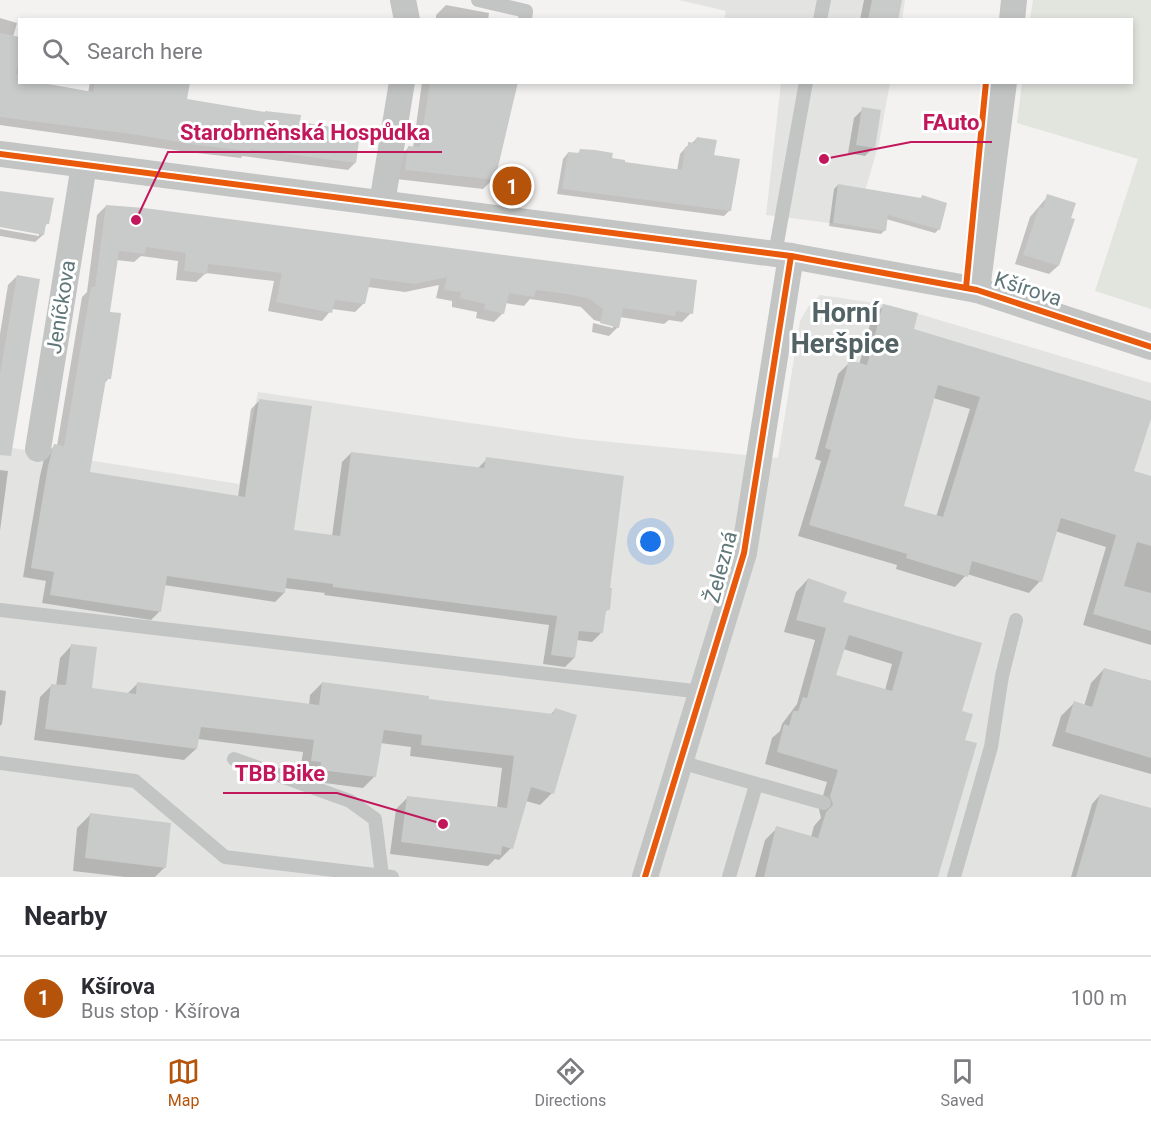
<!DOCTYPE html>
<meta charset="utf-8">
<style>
body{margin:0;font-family:Roboto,sans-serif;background:#f7f7f7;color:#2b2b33}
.you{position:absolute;left:651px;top:542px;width:21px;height:21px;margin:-15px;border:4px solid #fff;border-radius:50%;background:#1a73e8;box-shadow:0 0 0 9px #1a73e833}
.badge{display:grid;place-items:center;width:39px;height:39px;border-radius:50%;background:#b45309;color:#fff;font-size:20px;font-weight:700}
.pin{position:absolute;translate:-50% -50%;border:3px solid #fff;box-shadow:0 2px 6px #0006}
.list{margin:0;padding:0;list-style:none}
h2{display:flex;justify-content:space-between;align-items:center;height:78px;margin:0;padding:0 24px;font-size:26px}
h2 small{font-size:20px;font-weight:400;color:#7c7c81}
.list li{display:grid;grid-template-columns:39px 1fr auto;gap:18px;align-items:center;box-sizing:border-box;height:84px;padding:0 24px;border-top:2px solid #e1e1e2}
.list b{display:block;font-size:22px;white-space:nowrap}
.list p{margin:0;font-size:20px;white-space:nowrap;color:#7c7c81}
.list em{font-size:20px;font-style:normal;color:#7c7c81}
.icon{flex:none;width:33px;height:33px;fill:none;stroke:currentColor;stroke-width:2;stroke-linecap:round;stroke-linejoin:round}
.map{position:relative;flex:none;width:1151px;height:877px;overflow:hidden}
.search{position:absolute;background:#fff;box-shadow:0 3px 9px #0003;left:18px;right:18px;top:18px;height:66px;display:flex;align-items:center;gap:15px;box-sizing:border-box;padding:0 21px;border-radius:0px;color:#7c7c81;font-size:22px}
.sheet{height:162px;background:#fff}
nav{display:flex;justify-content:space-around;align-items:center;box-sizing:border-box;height:84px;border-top:2px solid #e1e1e2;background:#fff;font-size:16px;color:#7c7c81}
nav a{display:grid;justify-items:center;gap:3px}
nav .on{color:#b45309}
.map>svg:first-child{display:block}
.built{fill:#e3e3e2}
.green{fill:#e2e4de}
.shadow{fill:#0003;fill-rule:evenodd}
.building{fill:#c9caca;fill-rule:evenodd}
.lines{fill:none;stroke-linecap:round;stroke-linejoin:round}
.lane{stroke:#c3c5c5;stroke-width:14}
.street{stroke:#c3c5c5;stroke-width:26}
.cycleway-casing{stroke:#fff;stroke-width:10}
.cycleway{stroke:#e8590c;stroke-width:6}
.labels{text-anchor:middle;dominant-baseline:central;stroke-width:6;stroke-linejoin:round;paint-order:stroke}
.street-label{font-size:21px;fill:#60777a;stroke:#fff}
.district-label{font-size:27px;font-weight:bold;fill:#526265;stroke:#fff}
.leader{fill:none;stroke:#c2185b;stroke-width:2}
.callout-dot{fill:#c2185b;stroke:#fff;stroke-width:2}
.callout-label{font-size:22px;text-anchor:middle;font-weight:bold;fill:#c2185b;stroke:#fff;stroke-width:6;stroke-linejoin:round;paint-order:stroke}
</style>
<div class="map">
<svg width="1151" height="877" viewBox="0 0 1151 877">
<rect width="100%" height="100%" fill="#f3f2f1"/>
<!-- built -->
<g class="built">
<polygon points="679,0 905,0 902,20 724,19 726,11"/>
<polygon points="781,83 890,83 879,143 866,188 862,227 766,215"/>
<polygon points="820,295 889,305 1151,383 1151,877 0,877 0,446 239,484 258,392 580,439 778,458 800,321 808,307"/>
</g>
<!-- green -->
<polygon class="green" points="1033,0 1151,0 1151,309 1095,291 1138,159 1017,123 1022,83 1132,82 1132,20 1030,19"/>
<!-- shadow -->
<g class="shadow">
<polygon points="864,0 901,0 897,20 860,20"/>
<polygon points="446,5 489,13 488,20 436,20 436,15"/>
<polygon points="0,18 17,23 13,37 20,39 20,82 88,93 90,82 189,82 185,101 298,123 349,142 355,163 348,170 242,156 241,158 188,152 0,125"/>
<polygon points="422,82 516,82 493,179 483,189 396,179 398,158 408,148 413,148"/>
<polygon points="863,109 874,147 865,156 848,153 854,118"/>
<polygon points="697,138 712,157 730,210 724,216 557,194 563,159 568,153 576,155 581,150 623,164 677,171 680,154 689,144 691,144"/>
<polygon points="838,185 920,199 922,197 939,229 935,233 886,219 885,230 881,234 829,226 834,189"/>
<polygon points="0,193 48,223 44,227 43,235 35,242 0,236 0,229 39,236 39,233 0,226"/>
<polygon points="1048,196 1069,219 1073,220 1058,266 1049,274 1015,264 1030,217"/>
<polygon points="106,206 691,313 682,322 669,320 664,324 620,317 618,327 609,336 592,332 593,323 613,328 613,325 594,320 581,307 557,303 530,299 524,306 505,303 503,313 494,322 476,318 477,312 452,307 452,301 436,298 439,285 405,292 368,287 364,303 355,312 332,309 322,321 268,311 274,281 206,273 196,282 176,280 178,261 141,256 134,262 116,260 109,314 109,378 104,384 89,474 238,497 251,409 260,400 292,531 332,536 342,462 351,453 477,469 487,459 609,589 608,609 604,614 601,633 592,642 577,640 574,658 565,667 543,664 549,625 324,595 325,593 284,588 284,593 275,602 164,585 160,611 151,620 42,603 46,581 23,577 40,476 45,455 54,446 57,446 82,297 87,292 97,215"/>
<polygon points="17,276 0,440 0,334 8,285"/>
<path d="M883 306 912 330 1151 402V414L1133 472 1151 477V645L1083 625 1106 547 1055 531 1040 581 1029 593 967 574 955 587 896 569 897 565 798 536 821 461 815 459 838 374 850 362 859 365 872 317ZM933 398 970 409 936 517 903 507Z"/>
<polygon points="0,470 8,471 0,531"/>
<path d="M808 579 841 603 981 644 960 712 963 741 937 877H755L765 840 777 828 811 837 814 826 821 818 819 809 827 782 765 764 772 738 780 731 782 724 797 704 815 640 784 632 796 592ZM843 649 892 664 885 690 834 676Z"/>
<polygon points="71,646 91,690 127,694 138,683 309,706 310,695 322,683 427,700 550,715 555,710 552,793 540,805 526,801 511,848 499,860 495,859 488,866 390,854 396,809 408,797 497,808 502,768 410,756 411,747 380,743 375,776 363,788 309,781 310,773 300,772 303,752 198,739 196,749 184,760 34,740 40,697 52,685 56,686 60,658"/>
<polygon points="1104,669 1142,680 1144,679 1151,681 1151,774 1052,746 1061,716 1074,703 1084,706 1091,683"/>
<polygon points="0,690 6,691 2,724 0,726"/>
<polygon points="1100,795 1151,810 1151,877 1071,877 1092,804"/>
<polygon points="90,815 165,867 155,877 125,877 73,871 77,828"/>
</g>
<!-- building -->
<g class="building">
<polygon points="872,0 902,0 898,20 868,20"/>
<polygon points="0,33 20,37 20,56 16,74 20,74 20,82 37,82 93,92 95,82 190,82 187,99 265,112 265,111 301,115 300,122 352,130 350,140 359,141 356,163 250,149 250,151 196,145 138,135 0,117"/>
<polygon points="430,82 518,82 495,180 405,170 408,146 420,147"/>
<polygon points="862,107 881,110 875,148 856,145"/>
<polygon points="697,137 717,140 714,155 740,159 731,211 562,189 568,152 579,153 580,149 595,150 613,153 612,158 625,160 625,162 682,170 685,147 688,147 688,142 695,143"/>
<polygon points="838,184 921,198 922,195 947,203 940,230 888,215 886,231 833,223"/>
<polygon points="0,191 54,198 49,224 46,224 44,235 0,227"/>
<polygon points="1047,194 1076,203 1071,218 1075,219 1059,266 1023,255 1039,207 1043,208"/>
<polygon points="106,205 144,208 697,280 693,314 676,311 675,316 623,308 619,328 600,323 603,309 590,299 567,294 536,290 534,297 509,293 504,314 484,309 485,304 460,298 461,292 444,290 447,277 415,284 371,278 365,304 335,300 332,313 276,302 282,273 208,264 207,274 184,271 186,253 146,247 145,254 119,251 110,312 121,313 120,321 111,379 106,379 90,472 245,497 259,399 312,406 294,530 340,536 351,452 484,468 486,457 624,476 610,588 612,588 610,610 606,610 603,633 579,631 575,658 551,655 557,616 333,587 333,584 287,578 285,593 167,576 161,612 50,595 54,572 31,568 48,466 54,444 64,446 91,287 95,287"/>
<polygon points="17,275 40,279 11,456 0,455 0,373"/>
<path d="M883 304 918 313 914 329 1151 401V419L1134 471 1151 476V546L1137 542 1124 586 1151 593V631L1093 614 1116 535 1061 518 1042 582 972 561 968 577 906 558 907 554 809 525 831 450 825 448 849 360 867 365ZM938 385 980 397 943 517 904 506Z"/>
<path d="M808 578 847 592 843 602 982 643 962 711 973 714 965 740 977 743 938 877H764L776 826 818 838 826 812 833 805 830 796 838 770 777 752 784 724 789 726 793 711H798L803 697 807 698 826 628 796 620ZM849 635 903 652 892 691 836 675Z"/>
<polygon points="71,644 97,647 92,688 136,694 137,682 319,705 322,682 429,696 429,699 553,714 555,708 577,715 554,794 531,787 513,849 502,846 501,855 401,842 407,796 507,808 514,756 421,745 422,735 384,730 376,777 320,770 321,762 311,761 314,740 201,727 197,749 45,729 51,684 66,685"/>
<polygon points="1104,668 1151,681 1151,758 1065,732 1074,701 1092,707"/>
<polygon points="1100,794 1151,808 1151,877 1076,877"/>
<polygon points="90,813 171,823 166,868 85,858"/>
</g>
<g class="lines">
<!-- lane -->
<g class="lane">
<polyline points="478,0 526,11 525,20"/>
<polyline points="820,20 824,0"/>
<polyline points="775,254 806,82"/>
<polyline points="0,610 702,692"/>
<polyline points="234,759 350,801 375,819 382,876"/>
<polyline points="680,762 824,803"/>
<polyline points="0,763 135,781 225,857 392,877"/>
<polyline points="729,877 756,785"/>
<polyline points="954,877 991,747 1002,676 1016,620"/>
</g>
<!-- street -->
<g class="street">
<polyline points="403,0 407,20"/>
<polyline points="1012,20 1014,0"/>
<polyline points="0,154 791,256 977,290 1151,347"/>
<polyline points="382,203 402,82"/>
<polyline points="977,290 1004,82"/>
<polyline points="38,449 84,165"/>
<polyline points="645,877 744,553 791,256"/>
</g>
<!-- cycleway casing -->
<g class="cycleway-casing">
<g id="cycleway">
<polyline points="0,154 791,256 977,290 1151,347"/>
<polyline points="966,288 986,82"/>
<polyline points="645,877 744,553 791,256"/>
</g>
</g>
<!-- cycleway -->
<use href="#cycleway" class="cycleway"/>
</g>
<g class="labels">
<!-- street labels -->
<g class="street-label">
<text transform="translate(1028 289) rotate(18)">Kšírova</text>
<text transform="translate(61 307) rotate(-81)">Jeníčkova</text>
<text transform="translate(721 567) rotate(-75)">Železná</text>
</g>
<!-- district labels -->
<g class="district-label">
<text x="845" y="313">Horní<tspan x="845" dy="31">Heršpice</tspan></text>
</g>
</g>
<!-- callouts -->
<path class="leader" d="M824 159L911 142H992M136 220L168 152H442M443 824L337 793H223"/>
<g class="callout-dot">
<circle cx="824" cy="159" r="6"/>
<circle cx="136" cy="220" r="6"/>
<circle cx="443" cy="824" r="6"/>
</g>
<g class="callout-label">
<text x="951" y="130">FAuto</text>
<text x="305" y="140">Starobrněnská Hospůdka</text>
<text x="280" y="781">TBB Bike</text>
</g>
</svg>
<div class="you"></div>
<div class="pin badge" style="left:512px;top:186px">1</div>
<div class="search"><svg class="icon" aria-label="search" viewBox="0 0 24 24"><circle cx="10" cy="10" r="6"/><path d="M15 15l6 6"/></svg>Search here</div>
</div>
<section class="sheet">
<h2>Nearby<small></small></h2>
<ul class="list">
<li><span class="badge">1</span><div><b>Kšírova</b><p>Bus stop · Kšírova</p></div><em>100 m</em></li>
</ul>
</section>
<nav>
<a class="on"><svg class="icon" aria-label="map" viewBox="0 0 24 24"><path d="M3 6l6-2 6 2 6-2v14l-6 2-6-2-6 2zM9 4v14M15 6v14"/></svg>Map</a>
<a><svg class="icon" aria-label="directions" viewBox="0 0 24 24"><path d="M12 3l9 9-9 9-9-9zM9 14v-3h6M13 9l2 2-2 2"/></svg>Directions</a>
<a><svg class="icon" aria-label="saved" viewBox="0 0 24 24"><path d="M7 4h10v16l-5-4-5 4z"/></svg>Saved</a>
</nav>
